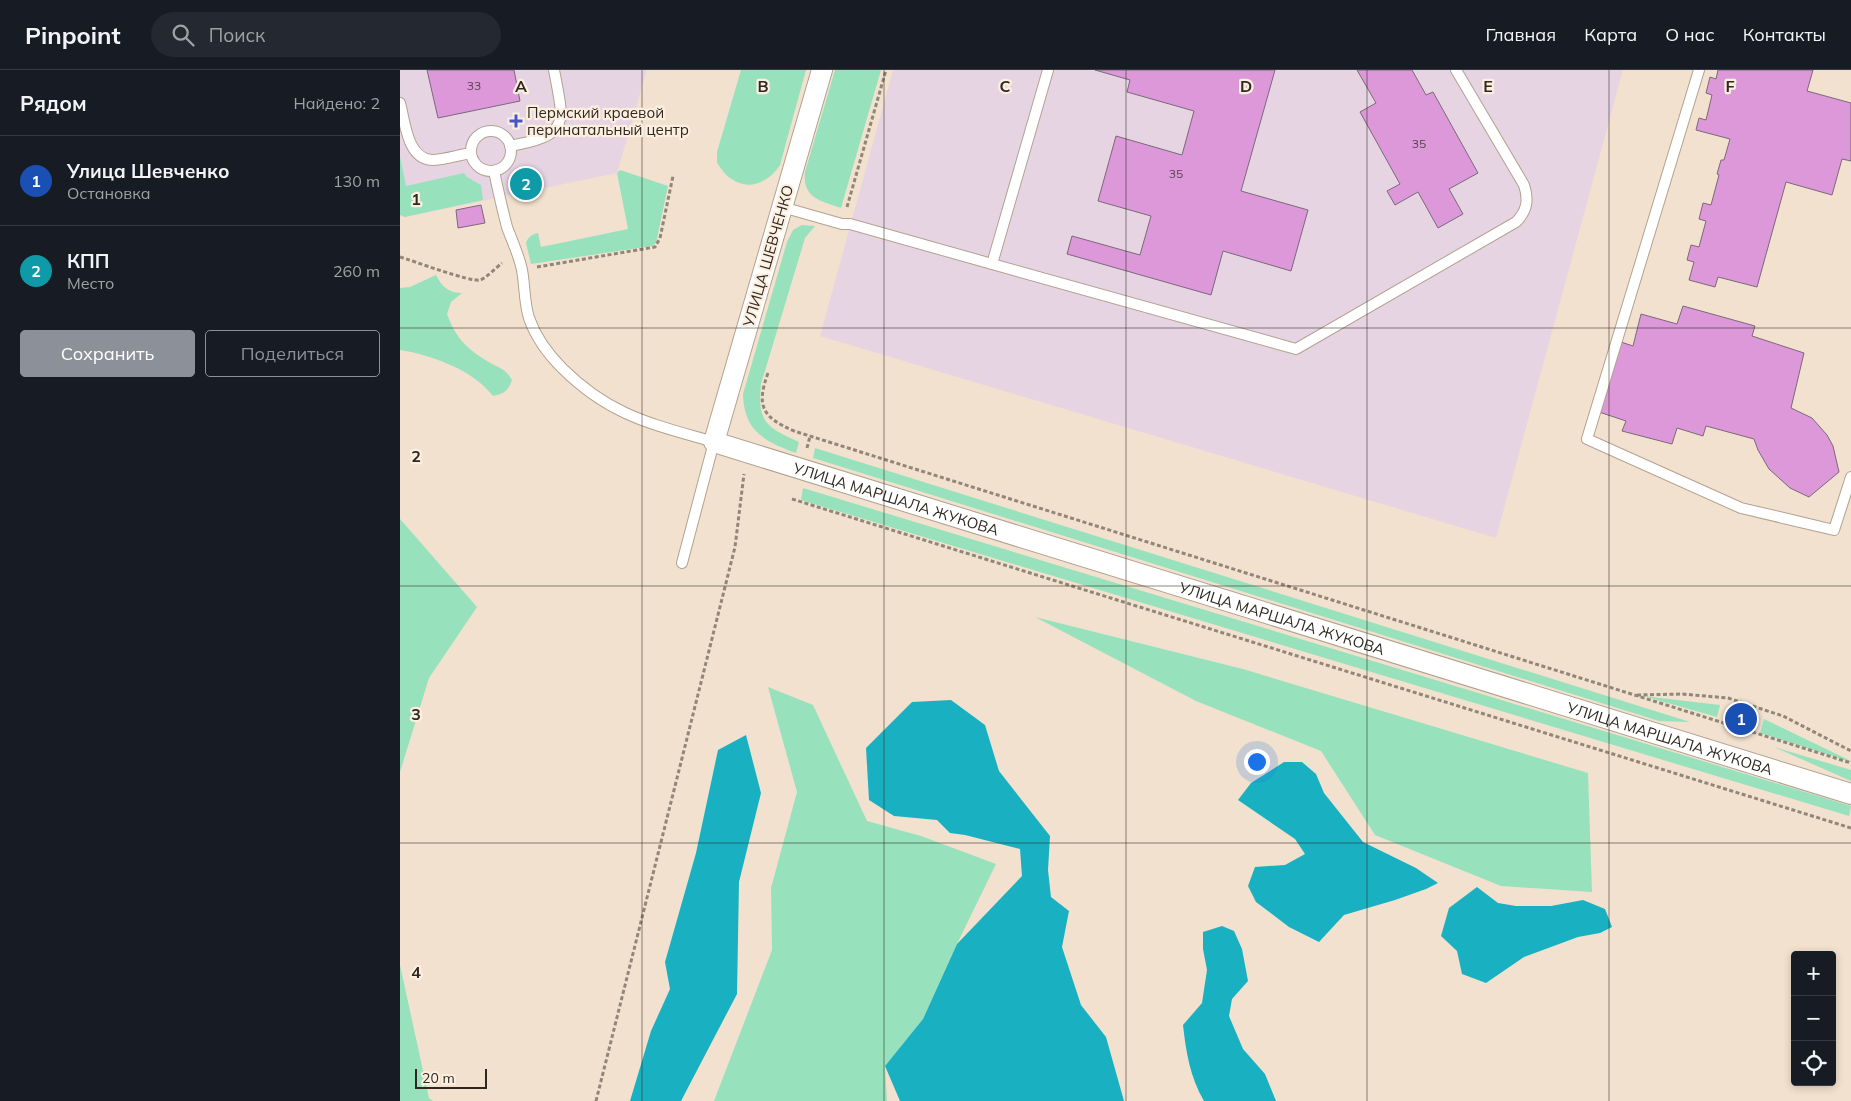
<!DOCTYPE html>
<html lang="ru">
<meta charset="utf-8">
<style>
body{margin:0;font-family:Mulish,sans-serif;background:#242831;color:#f1f3f6}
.controls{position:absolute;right:15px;bottom:15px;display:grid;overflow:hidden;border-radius:5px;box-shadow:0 2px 8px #0003}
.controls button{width:45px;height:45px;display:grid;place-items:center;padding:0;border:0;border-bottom:1px solid #363941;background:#171b24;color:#f1f3f6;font:25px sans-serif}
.scale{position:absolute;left:15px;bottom:12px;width:72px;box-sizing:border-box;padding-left:5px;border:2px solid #2e2821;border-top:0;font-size:14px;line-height:18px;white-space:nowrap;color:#2e2821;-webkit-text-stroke:4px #fdefe0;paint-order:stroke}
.you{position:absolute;left:856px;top:691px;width:18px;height:18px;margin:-12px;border:4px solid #fff;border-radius:50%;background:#1a73e8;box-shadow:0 0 0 8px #1a73e833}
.badge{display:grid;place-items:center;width:32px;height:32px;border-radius:50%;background:#8c9099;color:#fff;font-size:16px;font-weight:700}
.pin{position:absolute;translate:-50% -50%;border:2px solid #fff;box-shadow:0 1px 5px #0006}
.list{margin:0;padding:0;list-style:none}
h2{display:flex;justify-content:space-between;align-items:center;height:65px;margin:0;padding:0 20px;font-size:21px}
h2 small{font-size:16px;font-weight:400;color:#9ea1a6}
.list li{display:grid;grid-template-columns:32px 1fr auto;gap:15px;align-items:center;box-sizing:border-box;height:90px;padding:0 20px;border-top:1px solid #363941}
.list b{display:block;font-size:19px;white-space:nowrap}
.list p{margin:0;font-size:16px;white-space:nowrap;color:#9ea1a6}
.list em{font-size:16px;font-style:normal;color:#9ea1a6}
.actions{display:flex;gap:10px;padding:15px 20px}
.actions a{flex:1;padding:11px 0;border:1px solid #8c9099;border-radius:5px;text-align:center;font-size:18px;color:#8c9099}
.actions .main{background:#8c9099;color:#fff}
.icon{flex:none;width:28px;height:28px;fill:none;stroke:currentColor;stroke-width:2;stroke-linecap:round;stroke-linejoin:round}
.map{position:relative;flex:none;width:1451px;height:1031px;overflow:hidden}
header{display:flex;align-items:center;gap:30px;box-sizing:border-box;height:70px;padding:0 25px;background:#171b24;border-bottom:1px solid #363941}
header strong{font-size:24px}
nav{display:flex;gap:28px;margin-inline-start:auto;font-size:18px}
.search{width:350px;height:45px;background:#242831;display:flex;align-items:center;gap:12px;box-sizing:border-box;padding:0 18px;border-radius:28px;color:#9ea1a6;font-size:19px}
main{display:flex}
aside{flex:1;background:#171b24}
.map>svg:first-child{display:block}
.medical{fill:#e7d4e3}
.green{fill:#97e2bc}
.water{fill:#19b1c2}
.building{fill:#dc98d8;stroke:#7a6979}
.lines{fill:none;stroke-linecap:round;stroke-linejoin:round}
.service-casing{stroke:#b2a290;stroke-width:12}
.minor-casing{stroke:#b2a290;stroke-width:22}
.path{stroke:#918679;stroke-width:3;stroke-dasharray:4 2.5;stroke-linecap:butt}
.service{stroke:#fff;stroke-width:10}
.minor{stroke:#fff;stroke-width:20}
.grid{fill:none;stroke:#2e2821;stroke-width:1;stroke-opacity:0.55}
.poi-dot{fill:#4954c9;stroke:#fdefe0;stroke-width:2}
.labels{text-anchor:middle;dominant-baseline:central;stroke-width:4.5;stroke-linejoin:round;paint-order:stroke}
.number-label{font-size:12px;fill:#5a444f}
.poi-label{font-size:15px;fill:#2e2821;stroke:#fdefe0;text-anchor:start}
.street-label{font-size:15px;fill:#2e2821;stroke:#fdefe0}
.grid-label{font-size:16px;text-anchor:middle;font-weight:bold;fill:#2e2821;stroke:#fdefe0;stroke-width:4.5;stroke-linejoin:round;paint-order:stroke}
</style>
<header>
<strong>Pinpoint</strong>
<div class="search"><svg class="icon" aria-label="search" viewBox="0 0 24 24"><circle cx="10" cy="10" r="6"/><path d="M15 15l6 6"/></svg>Поиск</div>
<nav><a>Главная</a><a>Карта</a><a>О нас</a><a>Контакты</a></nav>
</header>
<main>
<aside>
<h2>Рядом<small>Найдено: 2</small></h2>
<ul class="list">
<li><span class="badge" style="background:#1a4fb4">1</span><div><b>Улица Шевченко</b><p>Остановка</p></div><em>130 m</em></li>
<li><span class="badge" style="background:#0f9aa8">2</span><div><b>КПП</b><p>Место</p></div><em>260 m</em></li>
</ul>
<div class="actions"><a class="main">Сохранить</a><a>Поделиться</a></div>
</aside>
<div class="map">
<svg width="1451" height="1031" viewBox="0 0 1451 1031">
<rect width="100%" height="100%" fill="#f2e1ce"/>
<!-- medical -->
<g class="medical">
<polygon points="0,0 247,0 217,103 5,147 0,145"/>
<polygon points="493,0 1223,0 1096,468 420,266"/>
</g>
<!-- green -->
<g class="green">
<path d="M341 0H406L380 95C369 112 349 122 330 108 325 105 321 98 317 93V82Z"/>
<path d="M435 0H481L441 138C421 131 402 128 405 102Z"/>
<polygon points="0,86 6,116 64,103 67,107 81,115 83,130 5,147 0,145"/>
<path d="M220 100 268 116 256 173 252 176 131 194 126 173C128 167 132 164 138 163L141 177 228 159 217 103Z"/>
<path d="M402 155 415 156 405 168 361 314C357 353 367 357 399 372L396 383C364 371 344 361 343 324L387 172 393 160Z"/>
<path d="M36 205C42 217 49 223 62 223L51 232 47 244C56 268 66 278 87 291 99 298 105 298 112 310 108 321 104 324 93 326 73 300 32 285 0 280V218L10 217Z"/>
<polygon points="415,378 1290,652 1259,651 413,388"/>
<polygon points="403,418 1451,736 1449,746 401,430"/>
<polygon points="0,449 77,537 29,608 0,702"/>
<polygon points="635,547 843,599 1188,703 1192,822 1101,816 975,765 921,681 796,631"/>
<polygon points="368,617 413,635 467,751 521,766 596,794 557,874 523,949 485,996 487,1031 314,1031 372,880 371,818 397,722"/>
<polygon points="1243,626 1320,635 1317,647"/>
<polygon points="1364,649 1451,691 1451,692 1360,663"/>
<polygon points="1374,677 1451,700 1451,711"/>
<polygon points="0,895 29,1028 33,1031 0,1031"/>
</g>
<!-- water -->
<g class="water">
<polygon points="551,630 585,655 599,701 650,766 648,800 651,827 669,841 662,877 681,935 706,967 724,1031 500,1031 485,996 523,949 557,874 622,806 620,779 565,765 550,763 537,750 494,746 469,730 466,678 512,632"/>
<polygon points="346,665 361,723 339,812 337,924 281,1031 230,1031 251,961 270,919 265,892 296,783 318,680"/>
<polygon points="884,692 902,692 916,704 924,723 963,772 1016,798 1038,813 1026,819 995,830 944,845 919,872 889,857 856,832 848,816 855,797 885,795 905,784 895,769 838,730 851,713"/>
<polygon points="1077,817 1098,833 1116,836 1151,836 1183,830 1205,839 1212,857 1200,863 1178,867 1124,887 1086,913 1062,904 1057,881 1041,866 1049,838"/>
<path d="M822 856 834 861 842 879 848 911 832 929 829 946 843 979 865 1004 876 1031H804C790 1007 786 982 783 955L802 933 807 900 803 879V862Z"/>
</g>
<!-- building -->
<g class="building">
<polygon points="27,0 114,0 120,31 38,48"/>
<polygon points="695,0 875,0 841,121 908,140 891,201 823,181 811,225 667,184 672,166 740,185 751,146 698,131 716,66 782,85 794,41 727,22 730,10"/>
<polygon points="957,0 1012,0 1026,25 1033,22 1078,103 1049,119 1063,144 1038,158 1018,122 995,135 987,121 1000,114 960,42 976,33"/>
<polygon points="1318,0 1413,0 1407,21 1451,33 1451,91 1442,89 1432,125 1386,112 1357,217 1318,207 1315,217 1289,210 1294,192 1287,190 1291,175 1299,177 1306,151 1299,149 1303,133 1311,135 1319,105 1317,104 1321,90 1324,90 1330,69 1296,60 1299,48 1306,50 1312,25 1306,23 1310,7 1316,9"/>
<polygon points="132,105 135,120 120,123 117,108"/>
<polygon points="81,135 85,153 58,158 56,140"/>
<polygon points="1283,236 1355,256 1352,266 1404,283 1391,338 1412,348 1427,365 1433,376 1439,402 1409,427 1390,418 1369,399 1358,380 1354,369 1306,356 1303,366 1277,358 1272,374 1222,361 1226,351 1199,342 1218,271 1233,276 1241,244 1277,254"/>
</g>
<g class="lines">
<!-- service casing -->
<g class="service-casing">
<g id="service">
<path d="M648 0 592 194 896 279 1116 152C1127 141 1129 130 1124 115L1056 0"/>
<polyline points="1299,0 1187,369 1341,438 1434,460 1451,407"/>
<path d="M0 33C5 51 7 89 32 90 44 90 58 85 71 83"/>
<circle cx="91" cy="81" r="20"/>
<path d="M110 76C171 65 164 53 154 0"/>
<path d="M94 101C98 120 102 138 107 157 112 171 119 185 122 200 125 216 124 232 129 248 136 268 148 284 162 298 210 346 252 354 314 372L282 493"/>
<polyline points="382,137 442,154 450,154 592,194"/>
</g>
</g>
<!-- minor casing -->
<g class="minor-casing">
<g id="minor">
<path id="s1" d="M422 0 314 372 1451 724"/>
</g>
</g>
<!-- path -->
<g class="path">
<polyline points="447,137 486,0"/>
<path d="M0 187C14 191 69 212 80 210 85 209 97 197 102 193"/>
<polyline points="137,197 255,177 260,168 273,106"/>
<path d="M368 303C356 336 362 347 394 361L1451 693"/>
<polyline points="407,378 410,366"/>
<polyline points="392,429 1451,758"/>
<polyline points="1237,625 1282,624 1328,628 1383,646 1451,681"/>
<polyline points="196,1031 335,477 344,404"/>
</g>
<!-- service -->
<use href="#service" class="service"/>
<!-- minor -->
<use href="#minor" class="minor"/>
</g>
<!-- grid -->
<path class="grid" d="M242 0V1031M484 0V1031M726 0V1031M967 0V1031M1209 0V1031M0 258H1451M0 516H1451M0 773H1451"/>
<!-- markers -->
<path class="poi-dot" d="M113.5 43.5h5v5h5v5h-5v5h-5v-5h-5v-5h5z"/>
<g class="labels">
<!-- number labels -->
<g class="number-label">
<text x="74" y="15">33</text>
<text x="1019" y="73">35</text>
<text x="776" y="103">35</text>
</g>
<!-- poi labels -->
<g class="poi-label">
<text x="127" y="42">Пермский краевой<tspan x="127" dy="17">перинатальный центр</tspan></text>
</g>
<!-- street labels -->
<g class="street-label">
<text transform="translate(368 186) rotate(-74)">УЛИЦА ШЕВЧЕНКО</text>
<text stroke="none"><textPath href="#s1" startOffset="578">УЛИЦА МАРШАЛА ЖУКОВА</textPath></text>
<text stroke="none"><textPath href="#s1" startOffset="982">УЛИЦА МАРШАЛА ЖУКОВА</textPath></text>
<text stroke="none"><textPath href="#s1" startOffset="1388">УЛИЦА МАРШАЛА ЖУКОВА</textPath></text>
</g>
</g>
<g class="grid-label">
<text x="121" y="22">A</text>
<text x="363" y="22">B</text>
<text x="605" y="22">C</text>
<text x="846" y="22">D</text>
<text x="1088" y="22">E</text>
<text x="1330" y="22">F</text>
<text x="16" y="135">1</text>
<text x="16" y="392">2</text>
<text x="16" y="650">3</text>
<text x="16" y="908">4</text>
</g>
</svg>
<div class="controls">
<button>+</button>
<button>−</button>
<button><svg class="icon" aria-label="locate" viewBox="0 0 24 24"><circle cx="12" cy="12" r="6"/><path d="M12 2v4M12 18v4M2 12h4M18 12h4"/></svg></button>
</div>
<div class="scale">20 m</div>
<div class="you"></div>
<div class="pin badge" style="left:1341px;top:649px;background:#1a4fb4">1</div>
<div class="pin badge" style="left:126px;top:114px;background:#0f9aa8">2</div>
</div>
</main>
